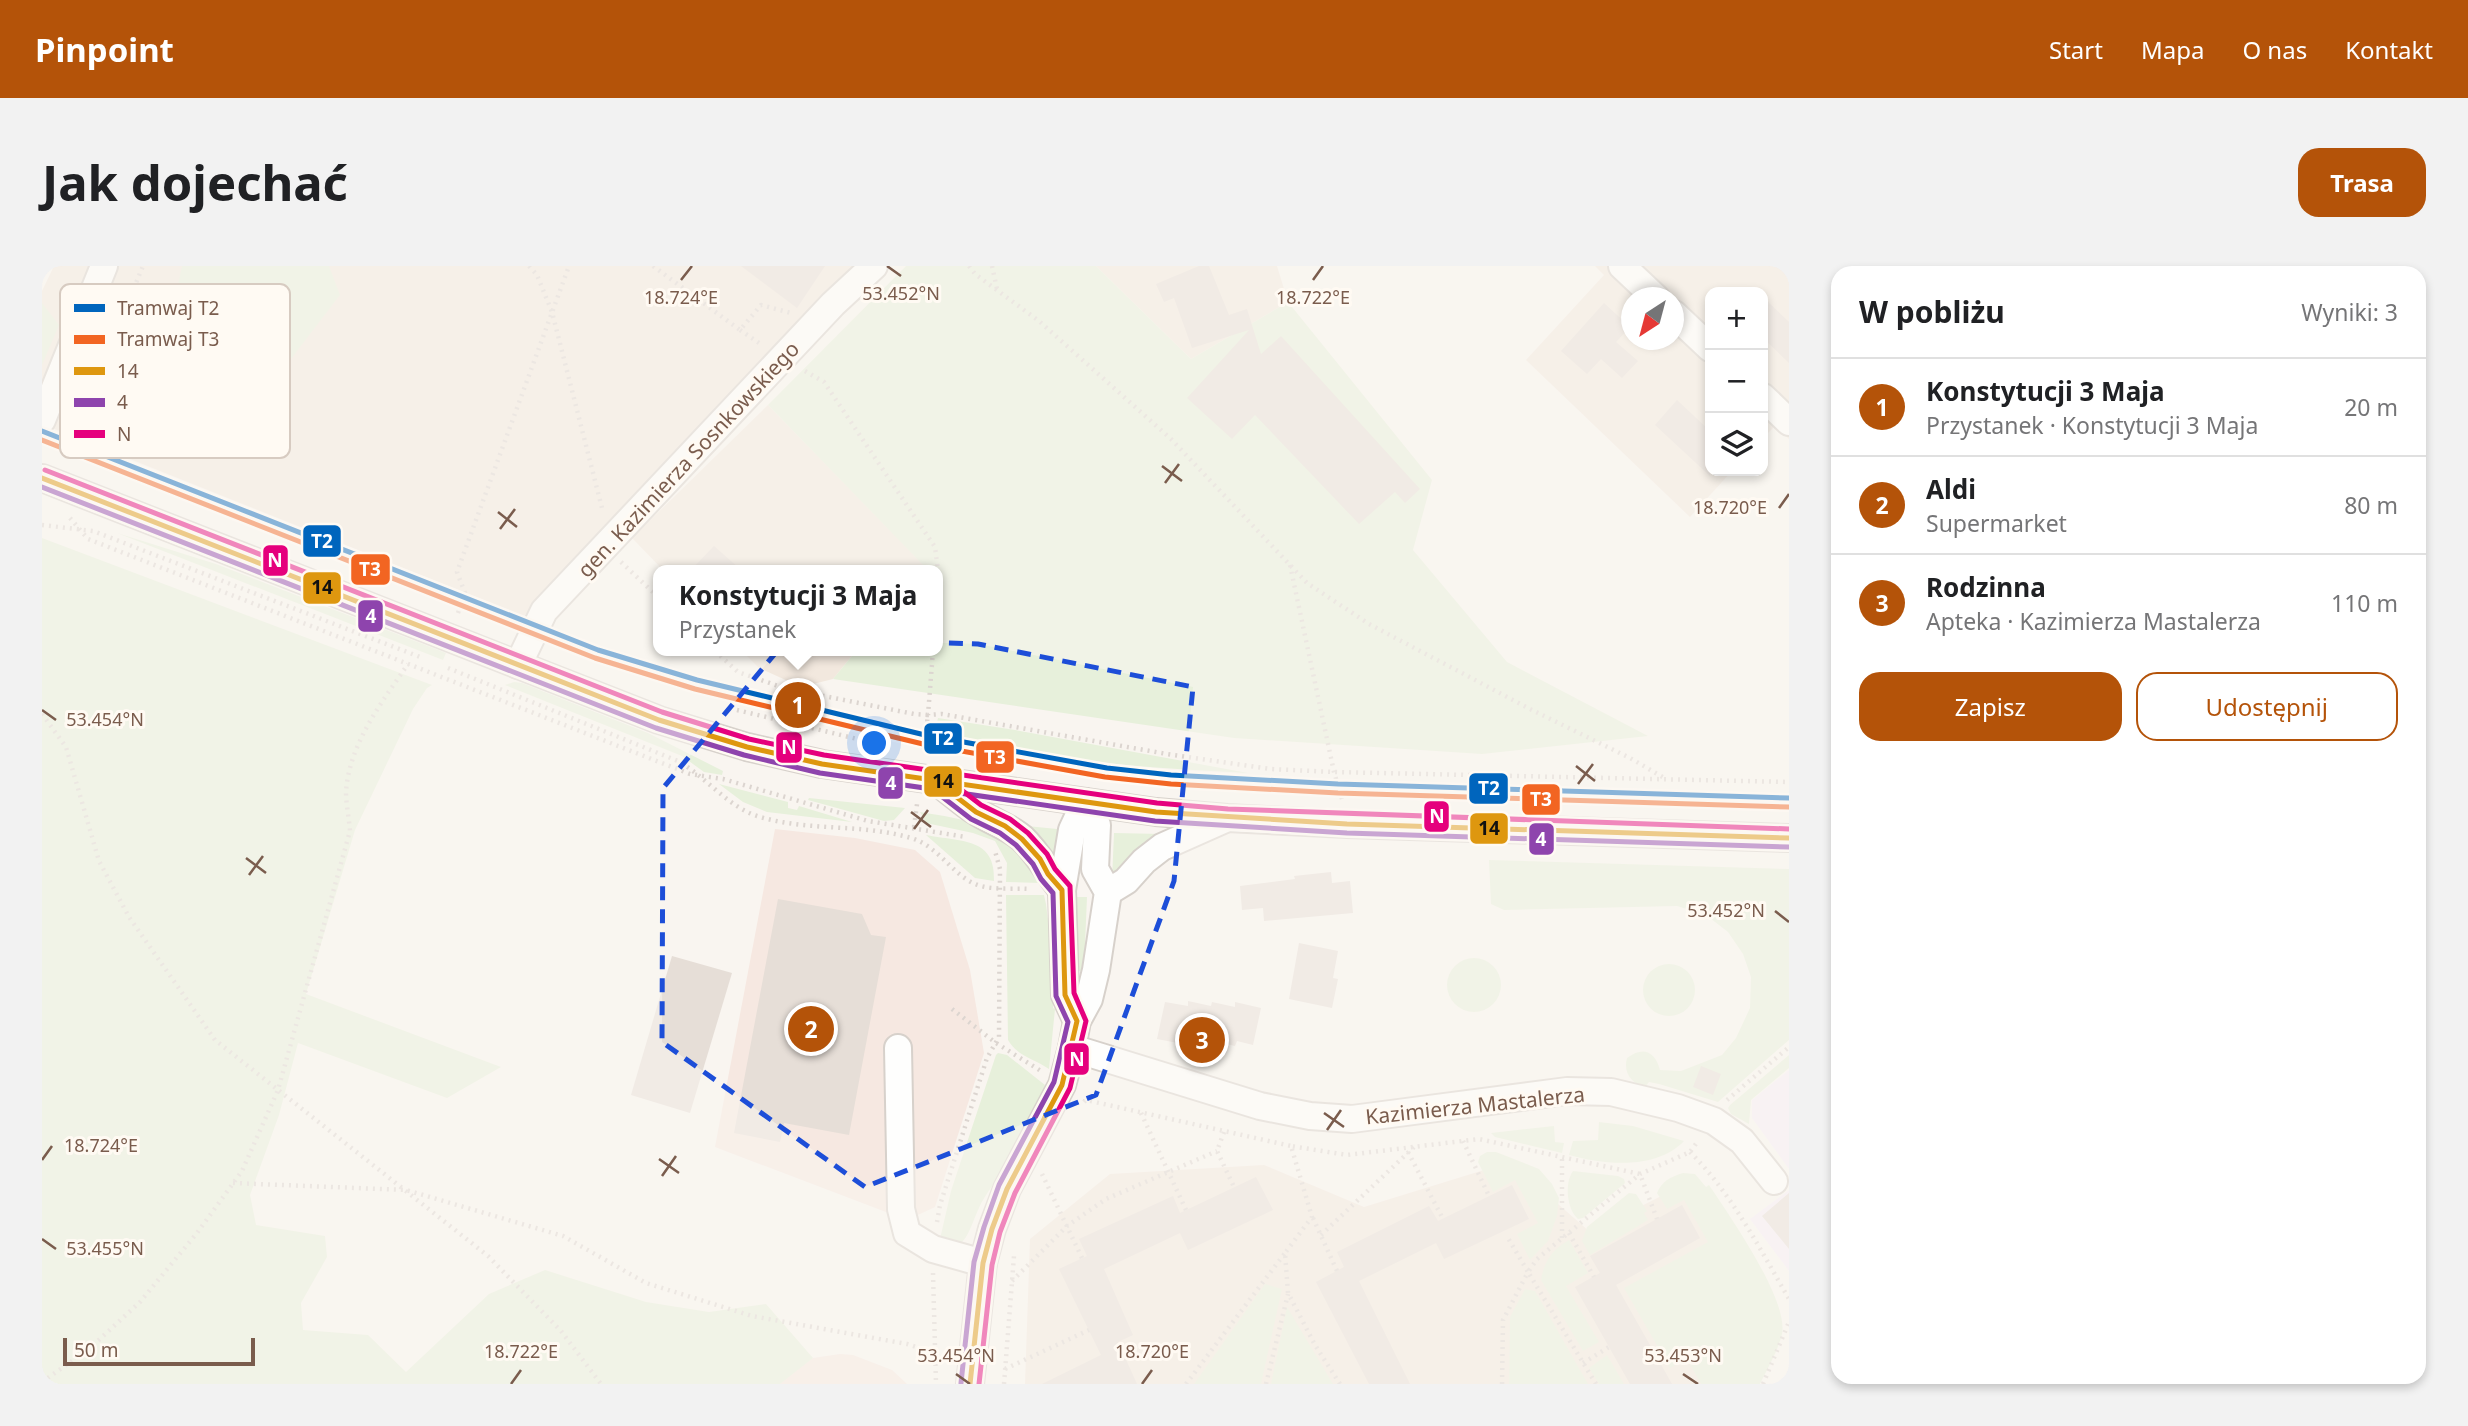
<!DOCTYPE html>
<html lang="pl">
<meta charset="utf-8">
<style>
body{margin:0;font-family:"Noto Sans",sans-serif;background:#f2f2f2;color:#202124}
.controls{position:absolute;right:21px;top:21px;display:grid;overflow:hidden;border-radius:14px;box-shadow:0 4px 10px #0003}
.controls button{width:63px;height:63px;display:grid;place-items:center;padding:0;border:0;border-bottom:2px solid #e0e0e0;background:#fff;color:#202124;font:35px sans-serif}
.compass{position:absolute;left:1579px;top:21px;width:63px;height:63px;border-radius:50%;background:#fff;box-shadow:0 4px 10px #0003;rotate:216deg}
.scale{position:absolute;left:21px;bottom:18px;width:192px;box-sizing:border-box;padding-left:7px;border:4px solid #7a5c4d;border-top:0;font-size:19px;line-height:24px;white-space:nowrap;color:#7a5c4d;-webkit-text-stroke:5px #fffaf3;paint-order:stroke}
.you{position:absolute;left:833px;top:478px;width:24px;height:24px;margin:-18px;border:5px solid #fff;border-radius:50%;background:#1a73e8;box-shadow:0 0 0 10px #1a73e833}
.badge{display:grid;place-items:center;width:46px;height:46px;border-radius:50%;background:#b45309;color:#fff;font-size:23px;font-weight:700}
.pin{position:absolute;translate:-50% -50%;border:4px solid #fff;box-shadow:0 2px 7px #0006}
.popup{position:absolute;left:611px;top:299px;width:290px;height:91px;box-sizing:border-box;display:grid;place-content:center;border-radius:14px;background:#fff;filter:drop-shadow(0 2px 5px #0005);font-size:23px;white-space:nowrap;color:#757577}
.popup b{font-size:26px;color:#202124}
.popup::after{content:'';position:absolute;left:50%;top:100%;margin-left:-14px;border:14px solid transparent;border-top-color:#fff}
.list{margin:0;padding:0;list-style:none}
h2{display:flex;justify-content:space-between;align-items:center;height:91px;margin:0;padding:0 28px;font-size:30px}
h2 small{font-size:23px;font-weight:400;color:#757577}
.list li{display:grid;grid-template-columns:46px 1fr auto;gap:21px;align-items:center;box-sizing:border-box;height:98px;padding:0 28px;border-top:2px solid #e0e0e0}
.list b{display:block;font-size:26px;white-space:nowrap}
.list p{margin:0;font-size:23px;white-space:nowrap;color:#757577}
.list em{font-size:23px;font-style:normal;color:#757577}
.actions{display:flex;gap:14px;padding:21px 28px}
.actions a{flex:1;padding:16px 0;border:2px solid #b45309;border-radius:21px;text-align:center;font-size:24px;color:#b45309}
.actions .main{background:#b45309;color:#fff}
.icon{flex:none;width:38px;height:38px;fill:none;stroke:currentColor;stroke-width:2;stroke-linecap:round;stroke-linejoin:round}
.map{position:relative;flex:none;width:1747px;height:1118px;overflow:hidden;border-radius:21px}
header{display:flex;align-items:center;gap:42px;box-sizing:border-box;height:98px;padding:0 35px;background:#b45309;color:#fff}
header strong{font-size:33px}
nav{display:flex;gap:38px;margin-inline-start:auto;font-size:24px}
.intro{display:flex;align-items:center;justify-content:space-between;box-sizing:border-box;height:168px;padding:0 42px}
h1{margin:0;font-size:49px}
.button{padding:18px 32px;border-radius:21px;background:#b45309;color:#fff;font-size:24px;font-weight:700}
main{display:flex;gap:42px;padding:0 42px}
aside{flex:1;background:#fff;border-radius:21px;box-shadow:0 4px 10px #0003}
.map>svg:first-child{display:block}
.residential{fill:#f2e8de;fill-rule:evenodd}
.commercial{fill:#f6e8e1}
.education{fill:#f6eef6}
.green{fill:#e7f0db}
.building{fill:#e6ded7}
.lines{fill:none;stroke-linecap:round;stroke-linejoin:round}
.minor-casing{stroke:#d7d1cb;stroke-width:30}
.path{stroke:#dcd5d0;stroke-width:4.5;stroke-dasharray:2 5;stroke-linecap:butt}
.minor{stroke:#fefefd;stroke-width:26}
.bus-1-casing{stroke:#fffaf3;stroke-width:10}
.bus-2-casing{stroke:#fffaf3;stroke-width:10}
.bus-3-casing{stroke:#fffaf3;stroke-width:10}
.bus-1{stroke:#de970f;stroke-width:5}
.bus-2{stroke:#8e44ad;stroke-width:5}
.bus-3{stroke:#e5007d;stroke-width:5}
.tram-1-casing{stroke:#fffaf3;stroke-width:10}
.tram-2-casing{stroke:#fffaf3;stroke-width:10}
.tram-1{stroke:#0065bd;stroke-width:5}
.tram-2{stroke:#f26522;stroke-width:5}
.marked{fill:none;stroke:#1d4ed8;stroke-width:5;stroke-dasharray:14 9;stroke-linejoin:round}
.ticks{fill:none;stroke:#7a5c4d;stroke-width:2.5}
.labels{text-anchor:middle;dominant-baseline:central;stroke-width:6;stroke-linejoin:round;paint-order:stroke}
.street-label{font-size:21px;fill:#7a5c4d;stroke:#fffaf3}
.key{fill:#fffaf3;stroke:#d7cbc1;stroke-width:2}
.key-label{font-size:19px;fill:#7a5c4d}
.ticks-label{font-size:18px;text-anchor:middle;fill:#7a5c4d;stroke:#fffaf3;stroke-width:6;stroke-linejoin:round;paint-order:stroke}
.line-badge{stroke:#fffaf3;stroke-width:2.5}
.badge-label{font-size:19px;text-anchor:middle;font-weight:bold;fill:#fff}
.pale-badge-label{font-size:19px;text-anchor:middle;font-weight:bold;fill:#111}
</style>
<header>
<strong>Pinpoint</strong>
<nav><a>Start</a><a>Mapa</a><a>O nas</a><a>Kontakt</a></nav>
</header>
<div class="intro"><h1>Jak dojechać</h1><a class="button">Trasa</a></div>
<main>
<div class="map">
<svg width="1747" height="1118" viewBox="0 0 1747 1118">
<rect width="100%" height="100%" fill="#f9f5f0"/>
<!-- residential -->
<g class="residential">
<polygon points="12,0 816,0 482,350 0,158 0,25"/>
<polygon points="1054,0 1235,0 1246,36 1149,93"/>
<path d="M1553 0H1747V173L1733 160 1721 172V26H1668V205H1690L1648 251 1484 94 1562 9ZM1590 32H1632V74H1590Z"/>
<polygon points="726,139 883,300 879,304 621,304 590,272"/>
<polygon points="700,385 814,385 791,413 759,421 717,402"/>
<polygon points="1468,896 1548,966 1649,915 1729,1042 1695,1118 983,1118 988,973 1068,908 1222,899 1322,941"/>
</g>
<!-- commercial -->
<g class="commercial">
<polygon points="733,563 813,572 873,584 898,606 928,704 942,787 893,941 865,954 673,881"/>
<polygon points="798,1088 811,1089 850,1104 865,1118 734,1118 771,1092"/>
</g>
<!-- education -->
<g class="education">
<polygon points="1747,804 1747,903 1710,852 1710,834"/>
<polygon points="1747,924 1747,1005 1708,953"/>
</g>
<!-- green -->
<g class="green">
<polygon points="140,0 287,0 298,29 229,119 130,47"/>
<polygon points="864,0 1054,0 1149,93 1246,36 1390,214 1371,284 1465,396 1606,470 1440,488 1192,472 791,413 814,385 896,385 896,304 879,304 882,300 726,139"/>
<polygon points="0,37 17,59 0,99"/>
<polygon points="75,267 174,298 404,387 401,394"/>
<polygon points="0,272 390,419 385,422 371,443 313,564 264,728 459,801 405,832 256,777 237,849 208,929 214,959 283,970 285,991 259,1037 261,1064 326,1069 364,1106 447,1028 503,1004 604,1036 667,1046 724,1038 771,1092 738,1118 0,1118"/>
<polygon points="472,416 480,417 606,467 681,505 680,509 662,506 640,490 463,419"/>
<path d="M896 452 973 464 1206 507C1154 504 1102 502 1051 495 998 488 945 476 893 465Z"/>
<polygon points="677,518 746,536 746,542 755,544 757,540 810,556 725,546 701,536"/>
<polygon points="767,532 863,542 852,554 842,555 766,534"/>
<path d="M878 546C939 556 965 559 998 617L964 616 965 597 953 575 931 567 884 557Z"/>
<polygon points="985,560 1015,563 1018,566 1017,605"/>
<polygon points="1072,567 1120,568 1070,614"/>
<path d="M884 569C919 576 954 571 952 615L933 612Z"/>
<path d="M1447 594 1747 603V774L1676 836 1617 818 1607 816 1603 821C1589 818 1581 806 1585 792 1601 780 1613 785 1618 804L1639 805 1680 789 1694 772 1708 742 1709 711 1701 688 1686 666 1664 649 1635 640 1462 644 1449 638Z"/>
<path d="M964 629H1002L1004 638 1012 703 1011 742 1013 743 1007 803C993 793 975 790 966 774Z"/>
<polygon points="1033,631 1045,631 1042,703 1038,705 1034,704"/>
<circle cx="1432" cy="719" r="27"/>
<circle cx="1627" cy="724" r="26"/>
<path d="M956 787 965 789 1003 819C992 848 979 875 962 902 956 913 947 923 941 934 934 945 928 970 919 977L898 973 909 925 954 789Z"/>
<polygon points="1747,789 1747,802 1709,834 1707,858 1689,848 1686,842 1688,839"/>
<path d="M1557 856 1591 860 1642 875C1615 904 1562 899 1527 889L1531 875 1556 874Z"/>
<polygon points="1512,860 1513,876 1522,877 1520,887 1453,871 1449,867"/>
<polygon points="1445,886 1454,886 1497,903 1510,918 1517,932 1515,950 1506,975 1488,994 1475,968 1496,957 1473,914 1451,926 1436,896 1438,890"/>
<path d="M1531 905 1576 910 1582 913 1583 917 1541 952 1536 953C1525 944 1522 917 1531 905Z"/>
<path d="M1641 907 1653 908 1664 921 1667 919C1687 949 1747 1034 1740 1068 1736 1085 1725 1103 1718 1118H1659L1645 1093 1628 1102 1582 1022 1666 976 1642 934 1625 943 1615 927C1620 915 1628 911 1641 907Z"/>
<polygon points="1587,927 1594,928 1605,945 1602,947 1606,954 1548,989 1540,975 1545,961"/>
<path d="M1527 974 1546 1007 1524 1020 1557 1076 1541 1085 1499 1014C1502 995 1510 984 1527 974Z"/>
<polygon points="1223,1018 1240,1023 1219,1118 1152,1118"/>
<polygon points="1483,1023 1493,1025 1546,1118 1467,1118 1468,1051"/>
<polygon points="1245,1041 1291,1118 1229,1118"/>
<polygon points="1565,1089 1582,1118 1557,1118 1547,1102"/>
</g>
<!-- building -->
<g class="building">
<polygon points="699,0 783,0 755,42"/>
<polygon points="1157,0 1167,0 1187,49 1205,43 1219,88 1239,70 1378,223 1363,237 1353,226 1317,258 1213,149 1190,173 1145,132 1207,64 1150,82 1132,32 1122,36 1114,18"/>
<polygon points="1721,31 1747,56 1747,97 1721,72"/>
<polygon points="1562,37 1588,61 1574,76 1596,95 1580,112 1559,93 1545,108 1519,85"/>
<polygon points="1635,134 1668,165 1668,210 1613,159"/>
<polygon points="672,280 699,304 649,304"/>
<polygon points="1289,606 1290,617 1308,615 1311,647 1222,655 1221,642 1200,644 1198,620 1253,613 1252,610"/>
<polygon points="736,633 820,648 829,669 844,671 807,869 742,857 738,876 692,867"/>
<polygon points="1257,677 1296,685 1291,712 1296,713 1290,742 1247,733"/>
<polygon points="630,690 690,707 648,847 589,829"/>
<polygon points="1146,735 1169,740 1170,736 1193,741 1193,736 1219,742 1211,779 1195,775 1193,780 1171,775 1170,779 1147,775 1146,779 1115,773 1123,736 1146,740"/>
<polygon points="1659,800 1679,808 1671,829 1651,821"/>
<polygon points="1214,911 1231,944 1146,984 1138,967 1062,1003 1091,1069 1076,1076 1095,1118 1000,1118 1059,1089 1017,1003 1045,990 1037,973 1131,930 1138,947"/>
<polygon points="1470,919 1487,953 1402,993 1394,977 1317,1015 1368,1118 1327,1118 1274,1016 1302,1001 1295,986 1387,940 1396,955"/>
<polygon points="1747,927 1747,983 1720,950"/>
<polygon points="1640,939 1658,972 1574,1019 1630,1118 1588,1118 1533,1021 1558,1007 1548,990"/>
</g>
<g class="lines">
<!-- minor casing -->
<g class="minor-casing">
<g id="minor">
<polyline points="1580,0 1614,32"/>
<polyline points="1632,48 1668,82"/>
<polyline points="1721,131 1747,156"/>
<polyline points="0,154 62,0"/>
<polyline points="0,212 617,454 705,481 780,498 1114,546 1185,552 1305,558 1747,572"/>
<polyline points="476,399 502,345 791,38 832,0"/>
<path d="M898 518C909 526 920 536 932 544 948 555 966 560 980 572 996 587 1006 607 1020 624"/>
<polyline points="1066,626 1084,615 1102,595 1120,581 1183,553"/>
<polyline points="1035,755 1023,729 1020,624 1030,564 1043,536"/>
<polyline points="856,782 859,943 865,967 891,983 941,997"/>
<polyline points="1030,782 1218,840 1268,850 1310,853 1525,825 1569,826 1636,842 1672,855 1700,875 1732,915"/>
<polyline points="928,1118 941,997 950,963 965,923 1020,819 1030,782 1035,755 1047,733 1054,704 1066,626 1053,603 1055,559 1043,536"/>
</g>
</g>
<!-- path -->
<g class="path">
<polyline points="487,0 495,9 510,46 561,246"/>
<polyline points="611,0 698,64 719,39 749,47"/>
<polyline points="927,0 933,8 997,55 1129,173 1265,317 1327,358 1488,443 1588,492 1624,513"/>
<polyline points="950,0 955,23"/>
<polyline points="89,29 101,0"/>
<polyline points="698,64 720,79"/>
<polyline points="763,105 782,116 893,281 896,304"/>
<polyline points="28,252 46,273 648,508 681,513 826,555 924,571"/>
<polyline points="0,259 51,265 378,391"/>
<polyline points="579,296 616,331"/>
<polyline points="1248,299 1292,506 1300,533"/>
<polyline points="896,309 896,323"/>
<polyline points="416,347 423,327 415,306 527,0"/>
<polyline points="673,385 696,406 742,422 872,448 886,449 881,487"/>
<polyline points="891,385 886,449 900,448 1125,488 1228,503 1292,506 1747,516"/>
<path d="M406 402 636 495C663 510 685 540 715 550 765 566 819 557 869 572 899 581 912 613 939 620 954 624 972 622 987 623"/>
<polyline points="695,444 832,477"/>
<polyline points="0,448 24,481 57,595 87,651 173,774 446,990 519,1065 559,1118"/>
<polyline points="872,561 875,538"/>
<polyline points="910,743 954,777 999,805"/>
<polyline points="1685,834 1747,781"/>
<polyline points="1042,836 1044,834 1249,880"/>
<polyline points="1099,847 1144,944"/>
<polyline points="1182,866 1175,885 1192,921"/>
<polyline points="1421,875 1447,930"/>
<polyline points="1366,886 1401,953"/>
<path d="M1648 886C1690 928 1718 983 1747 1033"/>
<polyline points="1000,908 1040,992"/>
<polyline points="191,917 364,924 521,970 604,1017 710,1050 865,1078 893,1087"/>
<polyline points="1271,952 1295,1005"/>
<polyline points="895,956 898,939 945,792 957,771 958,603 953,585"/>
<polyline points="1527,967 1552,1011"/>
<polyline points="1279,969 1372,881"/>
<polyline points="1520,972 1520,891"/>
<polyline points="891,1007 894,1118"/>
<polyline points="970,1015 1025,960 1064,933 1175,885"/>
<polyline points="1541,1097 1567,1081"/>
<polyline points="963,1103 1047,1064"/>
<path d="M0 1116 47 1083 98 1036 155 967 200 905 236 824 308 565C307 552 304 538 304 526 307 478 340 436 366 398"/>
<polyline points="962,1118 972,990"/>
<polyline points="1144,1118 1243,987"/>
<polyline points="1224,1118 1246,1028"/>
<polyline points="1298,1118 1273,1079 1246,1027 1243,987 1270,951 1249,880 1305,889 1437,873 1598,908 1615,953"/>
<polyline points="1460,1118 1461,1054 1486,1006 1466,972"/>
<polyline points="1554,1118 1486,1006 1495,993 1598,908 1648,886 1656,875"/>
<polyline points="1721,1118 1747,1056"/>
</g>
<!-- minor -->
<use href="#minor" class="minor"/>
<!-- bus-1 casing -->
<g class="bus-1-casing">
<g id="bus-1">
<polyline points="0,212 617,454 705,481 780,498 1114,546 1305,558 1747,572"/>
<polyline points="899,519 934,546 963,560 980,573 998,593 1006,608 1020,624 1023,729 1035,755 1020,819 965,923 950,963 941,997 928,1118"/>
</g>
</g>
<!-- bus-2 casing -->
<g class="bus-2-casing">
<g id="bus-2">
<polyline points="0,221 614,462 702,489 778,507 1113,555 1305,567 1747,581"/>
<polyline points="894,526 929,553 958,567 974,579 991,598 999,613 1011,627 1014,730 1026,756 1012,816 957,919 942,961 932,996 919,1117"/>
</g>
</g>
<!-- bus-3 casing -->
<g class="bus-3-casing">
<g id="bus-3">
<polyline points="3,204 620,446 707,473 782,489 1115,537 1186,543 1747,563"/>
<polyline points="904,512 939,539 968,553 986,567 1005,588 1013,603 1028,620 1032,727 1044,755 1028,822 973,927 958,966 950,999 937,1118"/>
</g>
</g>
<!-- bus-1 -->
<use href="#bus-1" class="bus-1"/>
<!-- bus-2 -->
<use href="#bus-2" class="bus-2"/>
<!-- bus-3 -->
<use href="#bus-3" class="bus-3"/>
<!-- tram-1 casing -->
<g class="tram-1-casing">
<polyline id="tram-1" points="0,165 556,384 655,414 883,469 1065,502 1129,509 1296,518 1747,532"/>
</g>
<!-- tram-2 casing -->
<g class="tram-2-casing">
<polyline id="tram-2" points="0,174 553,392 653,423 881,478 1063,511 1129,518 1296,527 1747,541"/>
</g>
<!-- tram-1 -->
<use href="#tram-1" class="tram-1"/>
<!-- tram-2 -->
<use href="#tram-2" class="tram-2"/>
</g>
<!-- marked area -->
<path d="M0 0H1747V1118H0ZM746 372 936 378 1151 421 1132 615 1054 829 823 921 620 776 621 522Z" fill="#f9f5f0" fill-opacity=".55" fill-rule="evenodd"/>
<path class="marked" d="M746 372 936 378 1151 421 1132 615 1054 829 823 921 620 776 621 522Z"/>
<!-- ticks -->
<path class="ticks" d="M845 0 859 10M639 14 650 0M1271 14 1281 0M1120 200 1140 215M1123 217 1137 198M1737 242 1747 228M456 246 475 261M458 263 473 243M0 444 14 454M1534 500 1553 515M1536 518 1551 498M869 546 889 561M872 563 886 544M204 592 224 607M207 609 221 590M1733 645 1747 656M1282 847 1302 861M1285 864 1299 844M617 893 637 907M0 894 10 880M620 910 634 890M0 973 14 983M914 1108 928 1118M1641 1108 1656 1118M469 1118 479 1104M1100 1118 1110 1104"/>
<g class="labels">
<!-- street labels -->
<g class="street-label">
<text transform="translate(646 193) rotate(-47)">gen. Kazimierza Sosnkowskiego</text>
<text transform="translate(1433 839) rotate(-6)">Kazimierza Mastalerza</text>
</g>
</g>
<!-- legend -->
<rect x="18" y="18" width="230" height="174" rx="10" class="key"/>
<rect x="32" y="38" width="31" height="8" fill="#0065bd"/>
<rect x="32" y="69" width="31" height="9" fill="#f26522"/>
<rect x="32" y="101" width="31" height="8" fill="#de970f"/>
<rect x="32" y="132" width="31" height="9" fill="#8e44ad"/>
<rect x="32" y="164" width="31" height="8" fill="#e5007d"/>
<g class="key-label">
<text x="75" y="49">Tramwaj T2</text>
<text x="75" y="80">Tramwaj T3</text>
<text x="75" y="112">14</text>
<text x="75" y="143">4</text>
<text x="75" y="175">N</text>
</g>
<g class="ticks-label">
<text x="859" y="34">53.452°N</text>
<text x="639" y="38">18.724°E</text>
<text x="1271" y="38">18.722°E</text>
<text x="1688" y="248">18.720°E</text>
<text x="63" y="460">53.454°N</text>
<text x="1684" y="651">53.452°N</text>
<text x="59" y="886">18.724°E</text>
<text x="63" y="989">53.455°N</text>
<text x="479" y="1092">18.722°E</text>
<text x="1110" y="1092">18.720°E</text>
<text x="914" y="1096">53.454°N</text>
<text x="1641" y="1096">53.453°N</text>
</g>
<g class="line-badge">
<rect x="260" y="258" width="40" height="34" rx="7" fill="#0065bd"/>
<rect x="220" y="278" width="27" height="33" rx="7" fill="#e5007d"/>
<rect x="308" y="287" width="41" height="33" rx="7" fill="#f26522"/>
<rect x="260" y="305" width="40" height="34" rx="7" fill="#de970f"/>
<rect x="315" y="333" width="27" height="34" rx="7" fill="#8e44ad"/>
<rect x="881" y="456" width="40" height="33" rx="7" fill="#0065bd"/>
<rect x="733" y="465" width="28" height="33" rx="7" fill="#e5007d"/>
<rect x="933" y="474" width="40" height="34" rx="7" fill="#f26522"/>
<rect x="881" y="499" width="40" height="33" rx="7" fill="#de970f"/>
<rect x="835" y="500" width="27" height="34" rx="7" fill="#8e44ad"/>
<rect x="1426" y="506" width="41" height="33" rx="7" fill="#0065bd"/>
<rect x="1479" y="517" width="40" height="33" rx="7" fill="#f26522"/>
<rect x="1381" y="534" width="27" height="33" rx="7" fill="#e5007d"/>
<rect x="1427" y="546" width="40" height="33" rx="7" fill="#de970f"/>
<rect x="1486" y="556" width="27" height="34" rx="7" fill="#8e44ad"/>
<rect x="1021" y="776" width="27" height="34" rx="7" fill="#e5007d"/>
</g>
<g class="badge-label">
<text x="280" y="282">T2</text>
<text x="233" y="301">N</text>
<text x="328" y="310">T3</text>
<text x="329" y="357">4</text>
<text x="901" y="479">T2</text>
<text x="747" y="488">N</text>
<text x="953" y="498">T3</text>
<text x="849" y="524">4</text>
<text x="1447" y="529">T2</text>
<text x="1499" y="540">T3</text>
<text x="1395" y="557">N</text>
<text x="1499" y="580">4</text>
<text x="1035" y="800">N</text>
</g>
<g class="pale-badge-label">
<text x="280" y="328">14</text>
<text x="901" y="522">14</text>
<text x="1447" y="569">14</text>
</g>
</svg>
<div class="controls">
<button>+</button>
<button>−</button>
<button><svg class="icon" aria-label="layers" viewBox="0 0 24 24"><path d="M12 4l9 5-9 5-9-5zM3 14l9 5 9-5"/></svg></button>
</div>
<svg class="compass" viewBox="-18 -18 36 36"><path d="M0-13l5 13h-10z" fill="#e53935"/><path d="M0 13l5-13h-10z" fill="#757577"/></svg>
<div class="scale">50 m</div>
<div class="you"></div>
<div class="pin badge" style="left:756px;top:439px">1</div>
<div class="popup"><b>Konstytucji 3 Maja</b>Przystanek</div>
<div class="pin badge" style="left:769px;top:763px">2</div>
<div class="pin badge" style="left:1160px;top:774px">3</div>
</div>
<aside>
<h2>W pobliżu<small>Wyniki: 3</small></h2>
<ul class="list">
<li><span class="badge">1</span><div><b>Konstytucji 3 Maja</b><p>Przystanek · Konstytucji 3 Maja</p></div><em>20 m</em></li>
<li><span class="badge">2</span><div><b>Aldi</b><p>Supermarket</p></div><em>80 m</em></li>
<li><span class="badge">3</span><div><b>Rodzinna</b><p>Apteka · Kazimierza Mastalerza</p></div><em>110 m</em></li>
</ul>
<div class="actions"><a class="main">Zapisz</a><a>Udostępnij</a></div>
</aside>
</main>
